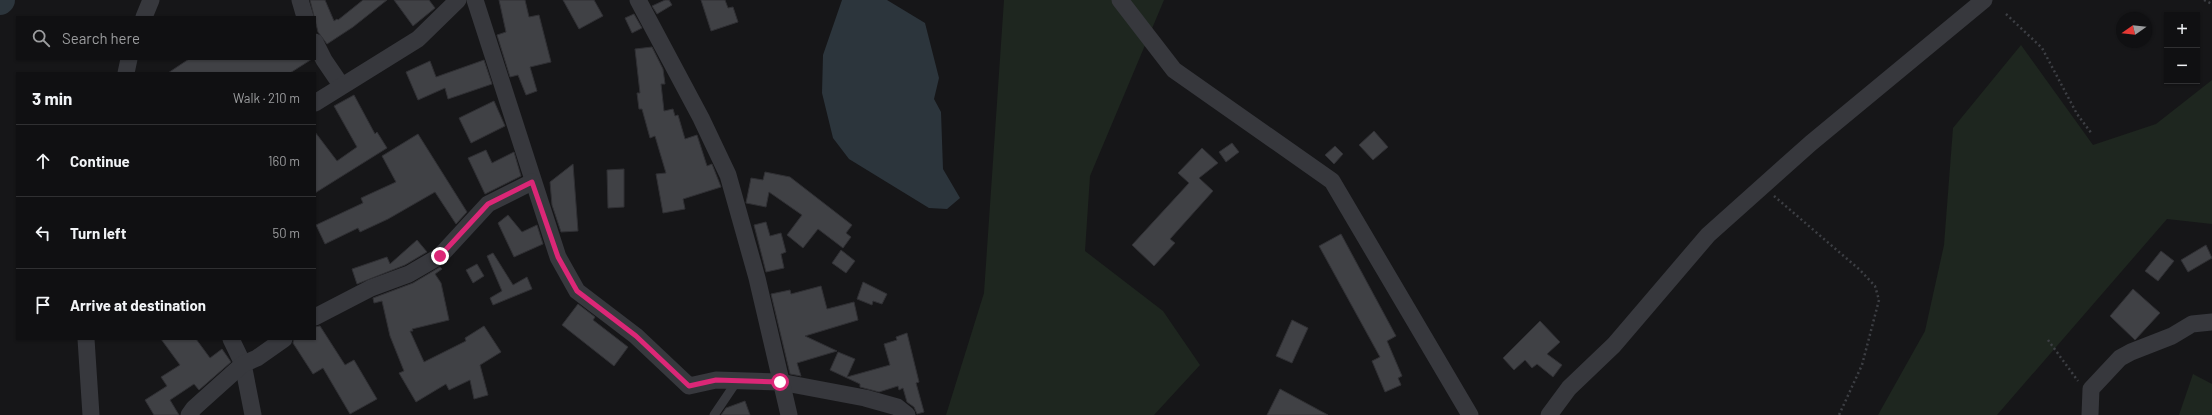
<!DOCTYPE html>
<meta charset="utf-8">
<style>
body{margin:0;font-family:Barlow,sans-serif;background:#19191b;color:#f1f3f6}
.controls{position:absolute;right:12px;top:12px;display:grid;overflow:hidden;border-radius:0px;box-shadow:0 1px 3px #0004}
.controls button{width:36px;height:36px;display:grid;place-items:center;padding:0;border:0;border-bottom:1px solid #303032;background:#101012;color:#f1f3f6;font:20px sans-serif}
.compass{position:absolute;left:2116px;top:12px;width:36px;height:36px;border-radius:50%;background:#101012;box-shadow:0 1px 3px #0004;rotate:256deg}
.stop{position:absolute;width:12px;height:12px;margin:-9px;border:3px solid #db2777;border-radius:50%;background:#fff}
.stop.end{background:#db2777;border-color:#fff;box-shadow:0 1px 4px #0008}
.list{margin:0;padding:0;list-style:none}
h2{display:flex;justify-content:space-between;align-items:center;height:52px;margin:0;padding:0 16px;font-size:17px}
h2 small{font-size:13px;font-weight:400;color:#9c9d9f}
.list li{display:grid;grid-template-columns:26px 1fr auto;gap:12px;align-items:center;box-sizing:border-box;height:72px;padding:0 16px;border-top:1px solid #303032}
.list b{display:block;font-size:15px;white-space:nowrap}
.list em{font-size:13px;font-style:normal;color:#9c9d9f}
.icon{flex:none;width:22px;height:22px;fill:none;stroke:currentColor;stroke-width:2;stroke-linecap:round;stroke-linejoin:round}
.map{position:relative;flex:none;width:2212px;height:415px;overflow:hidden}
.search{position:absolute;background:#101012;box-shadow:0 1px 3px #0004;left:16px;top:16px;width:300px;height:44px;display:flex;align-items:center;gap:10px;box-sizing:border-box;padding:0 14px;border-radius:0px;color:#9c9d9f;font-size:15px}
.panel{position:absolute;background:#101012;box-shadow:0 1px 3px #0004;left:16px;top:72px;width:300px;height:268px;border-radius:0px}
.map>svg:first-child{display:block}
.green{fill:#1e261f}
.water{fill:#2c353c}
.lines{fill:none;stroke-linecap:round;stroke-linejoin:round}
.river{stroke:#2c353c;stroke-width:28}
.building{fill:#404145;stroke:#303034}
.path{stroke:#3d3f44;stroke-width:2.5;stroke-dasharray:2 3;stroke-linecap:butt}
.service{stroke:#37383d;stroke-width:9}
.minor{stroke:#37383d;stroke-width:17}
.route{stroke:#db2777;stroke-width:5}
</style>
<div class="map">
<svg width="2212" height="415" viewBox="0 0 2212 415">
<rect width="100%" height="100%" fill="#161618"/>
<!-- green -->
<g class="green">
<polygon points="1004,0 1164,0 1090,176 1085,251 1163,311 1200,365 1154,415 946,415 984,293"/>
<polygon points="2021,45 2093,145 2156,124 2212,80 2212,224 2167,219 1997,415 1878,415 1925,331 1944,245 1953,128"/>
<polygon points="2193,374 2212,384 2212,415 2179,415"/>
</g>
<!-- water -->
<polygon class="water" points="842,0 887,0 925,23 939,78 934,99 941,112 943,169 960,198 947,209 929,208 849,159 833,138 822,93 823,55"/>
<g class="lines">
<!-- river -->
<polyline class="river" points="0,1 1,0"/>
</g>
<!-- building -->
<g class="building">
<polygon points="310,0 325,0 334,21 337,19 338,20 363,0 387,0 353,27 327,44 318,32"/>
<polygon points="394,0 429,0 435,8 413,26"/>
<polygon points="499,0 525,0 529,17 539,15 551,62 530,67 537,91 526,95 518,75 510,77 497,35 506,32"/>
<polygon points="563,0 594,0 603,16 579,29"/>
<polygon points="665,0 669,0 672,5 657,14 652,6"/>
<polygon points="701,0 725,0 728,8 733,7 738,22 711,31"/>
<polygon points="634,14 642,28 632,33 625,18"/>
<polygon points="652,47 663,69 665,84 661,84 664,111 673,109 675,116 678,115 685,139 697,135 707,166 712,164 721,187 683,199 685,209 663,213 656,174 666,173 655,136 650,138 642,109 639,109 637,93 640,93 635,49"/>
<polygon points="189,59 312,59 290,73 168,73"/>
<polygon points="484,60 492,84 448,99 445,88 418,100 406,72 430,61 436,77"/>
<polygon points="354,95 375,134 377,132 387,148 315,193 315,132 337,161 357,147 334,106"/>
<polygon points="494,101 505,126 471,143 459,118"/>
<polygon points="1374,131 1388,147 1373,160 1359,145"/>
<polygon points="418,134 467,212 456,224 435,192 388,219 360,232 358,228 325,244 316,225 363,203 361,198 396,182 382,156"/>
<polygon points="1232,143 1239,152 1226,162 1219,152"/>
<polygon points="1335,146 1343,154 1334,164 1325,155"/>
<polygon points="1202,148 1218,163 1199,178 1213,191 1170,239 1175,243 1154,266 1132,245 1189,183 1178,173"/>
<polygon points="486,150 492,163 514,152 521,176 485,194 468,158"/>
<polygon points="573,164 578,231 561,232 552,205 550,182"/>
<polygon points="624,169 624,207 608,208 607,170"/>
<polygon points="765,172 790,177 852,225 846,233 851,237 843,248 818,229 803,248 787,235 802,215 769,192 766,207 746,203 751,178 763,180"/>
<polygon points="508,215 522,232 537,225 543,244 514,257 498,223"/>
<polygon points="766,222 770,236 781,233 786,252 781,254 784,268 766,272 754,225"/>
<polygon points="1341,234 1396,336 1387,341 1402,376 1398,378 1401,385 1385,392 1372,361 1380,357 1319,246"/>
<polygon points="417,240 427,252 405,265 357,284 352,269 387,257 390,264"/>
<polygon points="2206,245 2212,258 2188,272 2181,260"/>
<polygon points="841,250 855,261 846,273 832,263"/>
<polygon points="2161,251 2174,261 2158,281 2145,271"/>
<polygon points="493,253 513,285 527,277 532,289 493,305 490,298 502,291 487,256"/>
<polygon points="477,264 484,276 473,283 466,270"/>
<polygon points="440,267 442,269 435,274 441,283 449,320 412,329 413,331 410,331 424,362 466,341 465,338 484,326 501,352 480,365 488,395 474,399 470,380 449,390 446,384 416,402 399,373 404,371 390,336 382,301 374,303 373,298 413,283"/>
<polygon points="863,282 887,294 882,304 873,301 872,305 857,299"/>
<polygon points="821,286 827,309 854,302 858,320 805,336 837,351 797,363 801,376 790,374 771,294 790,290 791,294"/>
<polygon points="2133,289 2160,313 2135,340 2110,316"/>
<polygon points="578,304 595,317 593,320 628,347 614,366 562,325"/>
<polygon points="1292,320 1308,328 1292,363 1276,356"/>
<polygon points="1540,321 1560,342 1547,354 1562,365 1553,377 1537,364 1532,368 1525,360 1514,370 1503,358"/>
<polygon points="320,326 345,365 354,360 377,399 350,414 323,368 313,374 293,343 294,339 315,339 315,327"/>
<polygon points="907,333 919,382 916,383 924,412 917,414 914,407 907,402 903,388 899,390 898,386 879,392 860,387 860,384 830,370 838,352 855,359 847,377 890,365 884,344 897,340 896,337"/>
<polygon points="161,339 196,339 210,358 222,349 231,362 199,390 194,384 170,400 179,415 154,415 145,400 167,386 161,377 180,365"/>
<polygon points="1280,389 1328,415 1267,415"/>
<polygon points="745,401 750,415 721,415 726,408"/>
</g>
<g class="lines">
<!-- path -->
<g class="path">
<polyline points="2204,0 2212,4"/>
<polyline points="2006,14 2042,48 2077,114 2092,134"/>
<polyline points="1774,196 1860,270 1875,286 1879,300 1862,365 1839,415"/>
<polyline points="2048,340 2078,381"/>
</g>
<!-- service -->
<polyline class="service" points="714,415 737,381"/>
<!-- minor -->
<g class="minor">
<polyline points="300,0 305,17"/>
<polyline points="475,0 558,257 577,291 636,336 689,386 716,380 780,382 865,398 897,407 907,415"/>
<polyline points="638,0 701,118 728,175 757,278 789,415"/>
<polyline points="1120,0 1174,70 1332,181 1470,415"/>
<polyline points="144,17 151,0"/>
<polyline points="315,42 324,60 341,85"/>
<polyline points="126,73 129,59"/>
<polyline points="315,103 418,39 458,0"/>
<polyline points="315,317 371,288 409,274 440,256 488,204 532,182"/>
<polyline points="86,339 91,415"/>
<polyline points="231,339 243,364 253,415"/>
<polyline points="189,415 194,408 243,364 257,358 284,339"/>
<polyline points="1549,415 1569,388 1614,345 1708,235 1811,143 1984,0"/>
<polyline points="2090,415 2091,389 2120,358 2131,352 2172,336 2192,324 2212,322"/>
</g>
</g>
<g class="lines">
<!-- route -->
<polyline class="route" points="440,256 488,204 532,182 558,257 577,291 636,336 689,386 716,380 780,382"/>
</g>
</svg>
<div class="controls">
<button>+</button>
<button>−</button>
</div>
<svg class="compass" viewBox="-18 -18 36 36"><path d="M0-13l5 13h-10z" fill="#e53935"/><path d="M0 13l5-13h-10z" fill="#9c9d9f"/></svg>
<div class="stop" style="left:780px;top:382px"></div>
<div class="stop end" style="left:440px;top:256px"></div>
<div class="search"><svg class="icon" aria-label="search" viewBox="0 0 24 24"><circle cx="10" cy="10" r="6"/><path d="M15 15l6 6"/></svg>Search here</div>
<section class="panel">
<h2>3 min<small>Walk · 210 m</small></h2>
<ul class="list">
<li><svg class="icon" aria-label="ahead" viewBox="0 0 24 24"><path d="M12 20V5M6 11l6-6 6 6"/></svg><div><b>Continue</b></div><em>160 m</em></li>
<li><svg class="icon" aria-label="left" viewBox="0 0 24 24"><path d="M17 20v-9H6M10 6l-5 5 5 5"/></svg><div><b>Turn left</b></div><em>50 m</em></li>
<li><svg class="icon" aria-label="arrive" viewBox="0 0 24 24"><path d="M6 21V4h12l-3 4 3 4H6"/></svg><div><b>Arrive at destination</b></div></li>
</ul>
</section>
</div>
